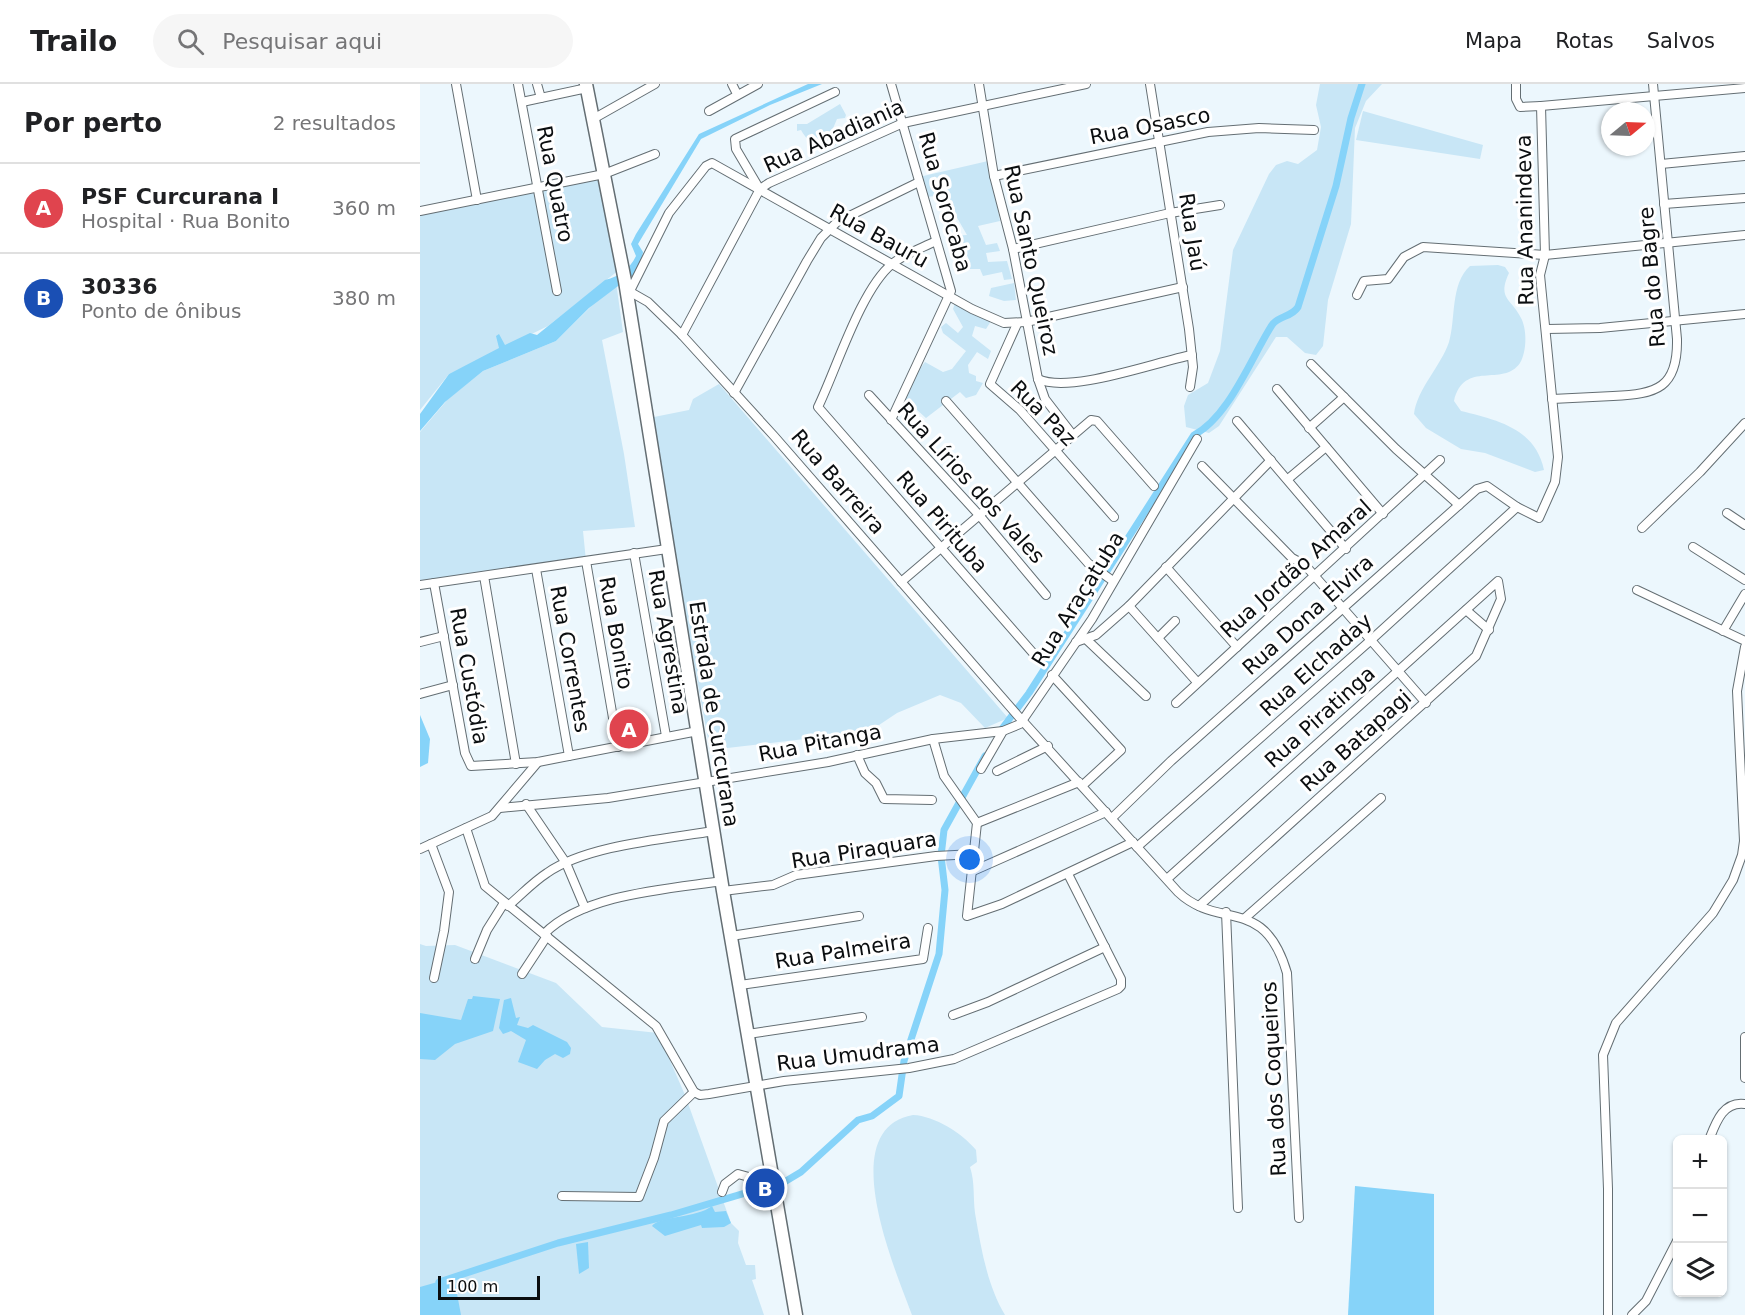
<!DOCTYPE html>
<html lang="pt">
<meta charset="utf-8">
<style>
body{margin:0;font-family:"DejaVu Sans",sans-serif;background:#f6f6f6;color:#202124}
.controls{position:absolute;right:18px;bottom:18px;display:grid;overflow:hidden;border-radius:9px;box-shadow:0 2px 4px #0004}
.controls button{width:54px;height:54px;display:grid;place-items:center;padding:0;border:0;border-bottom:2px solid #e0e0e0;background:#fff;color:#202124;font:30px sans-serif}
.compass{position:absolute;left:1181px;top:18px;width:54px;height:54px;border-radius:50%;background:#fff;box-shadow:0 2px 4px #0004;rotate:71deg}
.scale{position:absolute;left:18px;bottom:15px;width:102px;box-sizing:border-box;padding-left:6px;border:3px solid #0b0e10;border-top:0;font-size:16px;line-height:21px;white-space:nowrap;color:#0b0e10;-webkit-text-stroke:4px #fff;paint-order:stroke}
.you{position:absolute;left:550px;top:776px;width:21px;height:21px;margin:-15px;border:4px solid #fff;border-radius:50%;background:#1a73e8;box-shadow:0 0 0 9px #1a73e833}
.badge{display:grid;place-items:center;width:39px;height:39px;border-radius:50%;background:#b35502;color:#fff;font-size:20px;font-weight:700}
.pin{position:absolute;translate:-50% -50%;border:3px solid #fff;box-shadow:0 2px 6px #0006}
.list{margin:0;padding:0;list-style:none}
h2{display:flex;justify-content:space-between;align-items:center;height:78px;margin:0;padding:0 24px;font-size:26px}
h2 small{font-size:20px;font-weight:400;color:#757577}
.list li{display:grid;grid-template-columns:39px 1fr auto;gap:18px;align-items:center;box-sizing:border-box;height:90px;padding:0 24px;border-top:2px solid #e0e0e0}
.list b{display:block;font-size:22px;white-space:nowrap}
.list p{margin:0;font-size:20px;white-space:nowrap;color:#757577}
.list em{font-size:20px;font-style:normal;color:#757577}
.icon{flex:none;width:33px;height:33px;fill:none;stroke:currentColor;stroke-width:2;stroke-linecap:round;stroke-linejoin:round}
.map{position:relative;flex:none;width:1325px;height:1231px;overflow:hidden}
header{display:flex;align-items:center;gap:36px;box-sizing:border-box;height:84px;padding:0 30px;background:#fff;border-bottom:2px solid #e0e0e0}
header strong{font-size:28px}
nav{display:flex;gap:33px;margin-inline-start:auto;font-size:21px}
.search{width:420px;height:54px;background:#f6f6f6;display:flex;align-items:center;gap:15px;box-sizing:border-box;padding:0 21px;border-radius:33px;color:#757577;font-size:22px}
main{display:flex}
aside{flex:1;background:#fff}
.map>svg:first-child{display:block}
.green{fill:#c8e6f6}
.water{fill:#86d3f9}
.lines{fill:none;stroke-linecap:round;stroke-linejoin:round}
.canal{stroke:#86d3f9;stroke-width:7}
.street-casing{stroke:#646e73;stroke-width:10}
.primary-casing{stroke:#646e73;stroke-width:15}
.street{stroke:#fff;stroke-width:8}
.primary{stroke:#fff;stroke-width:12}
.labels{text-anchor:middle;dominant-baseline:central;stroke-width:6;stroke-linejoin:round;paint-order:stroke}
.street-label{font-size:21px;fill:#0b0e10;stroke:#fff}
</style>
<header>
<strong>Trailo</strong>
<div class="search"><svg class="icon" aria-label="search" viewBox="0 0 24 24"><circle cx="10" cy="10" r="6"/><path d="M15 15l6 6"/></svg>Pesquisar aqui</div>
<nav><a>Mapa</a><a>Rotas</a><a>Salvos</a></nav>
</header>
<main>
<aside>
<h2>Por perto<small>2 resultados</small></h2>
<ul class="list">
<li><span class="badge" style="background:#e0444e">A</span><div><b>PSF Curcurana I</b><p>Hospital · Rua Bonito</p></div><em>360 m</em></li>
<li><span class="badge" style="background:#1a4fb4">B</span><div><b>30336</b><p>Ponto de ônibus</p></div><em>380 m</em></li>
</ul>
</aside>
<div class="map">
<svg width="1325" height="1231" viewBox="0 0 1325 1231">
<rect width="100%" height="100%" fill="#ecf7fd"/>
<!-- green -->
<g class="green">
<polygon points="900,0 962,0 946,17 935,44 931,140 908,216 903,262 896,271 885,269 867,253 856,253 799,342 789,349 766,343 764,322 768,311 788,299 800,267 813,166 849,90 856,81 867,77 878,80 897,66 901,43 896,21"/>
<path d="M420 20 426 31 425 34 417 35 411 49 416 61 401 67 400 57C389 58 387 56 381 46L377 47V40H387Z"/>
<polygon points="943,27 1063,61 1060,75 936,56"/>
<polygon points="568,77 580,137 558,142 566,161 577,159 580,167 566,169 568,178 587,177 592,195 584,196 582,188 563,192 560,185 549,185 548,173 543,165 530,161 526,152 547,151 524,111 506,113 499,93"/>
<polygon points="179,91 199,186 128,242 29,290 0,326 0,129"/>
<path d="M1078 181 1085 183 1089 189C1077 215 1091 214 1101 234 1107 245 1107 267 1100 279 1083 304 1044 275 1034 317L1041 327C1077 336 1115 344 1124 386L1115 388 1065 369 1041 365 1006 344 994 330C997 305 1021 282 1029 258 1036 235 1030 200 1050 182Z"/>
<polygon points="196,198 203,248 182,256 204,370 215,443 163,447 166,477 0,497 0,348 28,315 63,287 136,257"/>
<polygon points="594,199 596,216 584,217 569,212 571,204"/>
<polygon points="535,219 571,237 566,245 555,242 552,252 571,267 568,275 557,268 548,281 549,289 556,292 556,297 563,299 556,311 546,314 540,308 506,334 485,315 495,291 505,278 523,288 532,285 546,267 523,249 521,243 526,239 538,249 543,243 533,225"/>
<polygon points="299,300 588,634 565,644 541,619 520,611 477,629 459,641 419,651 290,666 229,334 269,326 273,315"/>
<polygon points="0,860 6,862 35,861 136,899 182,943 238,949 265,1011 311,1139 319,1147 318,1159 326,1181 335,1181 336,1195 332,1196 344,1231 0,1231"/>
<path d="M493 1031C515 1032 542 1049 556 1066L557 1078 550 1083C555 1098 553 1113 555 1129 561 1164 567 1201 585 1231H492C475 1185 414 1045 493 1031Z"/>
</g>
<!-- water -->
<g class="water">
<path d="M388 0H402L350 21 281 55 218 160 223 168 221 179 214 190 169 224 136 257 63 287 25 318 0 347V330L29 290 79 264 76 252 79 250 85 261 110 249 117 251 185 196C200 192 209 186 216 172L211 160 216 150 279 50Z"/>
<polygon points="0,631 10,655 8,679 0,683"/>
<polygon points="53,912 80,915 73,947 35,960 15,976 0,975 0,929 41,936 48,915 52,915"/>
<polygon points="91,914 96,934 100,933 97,941 108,944 113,941 147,958 151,964 150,970 143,974 135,970 125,976 117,985 98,978 106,956 91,947 83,950 79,944 84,916"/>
<polygon points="935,1102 1014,1110 1014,1231 928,1231"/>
<path d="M292 1122 295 1128 306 1127 311 1139 304 1143 282 1144 281 1141 245 1152 232 1142C239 1132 277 1134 292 1122Z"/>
<polygon points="168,1158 169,1184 159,1190 156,1160"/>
<polygon points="28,1195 35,1199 41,1231 0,1231 0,1203"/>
</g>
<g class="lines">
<!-- canal -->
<g class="canal">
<path d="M578 650 609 609 774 351C809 333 831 274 852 241 859 231 871 234 878 223L916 102 931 34 942 0"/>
<polyline points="19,1198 138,1159 251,1131 366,1097 381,1088 438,1036 452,1032 479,1012 484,977 519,870 525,806 521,772 524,746 565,672"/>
</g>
<!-- street casing -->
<g class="street-casing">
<g id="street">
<polyline points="36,0 57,116"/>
<polyline points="98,0 137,207"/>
<polyline points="117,0 121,14"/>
<polyline points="312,0 317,10"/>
<polyline points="559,0 574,92 593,165 618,295 625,315 652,350"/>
<polyline points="730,0 769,245 773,283 770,303"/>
<polyline points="102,18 167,4"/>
<polyline points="1121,22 1325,4"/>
<polyline points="289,27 338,0"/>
<polyline points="173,35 235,0"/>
<polyline points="1241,80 1325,72"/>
<polyline points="574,92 788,48 839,44 894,46"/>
<polyline points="339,104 316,65 315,55 415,8"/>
<polyline points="1244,120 1325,114"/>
<polyline points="0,127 184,90 235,70"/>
<path d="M516 157C502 164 484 170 472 180 441 205 416 286 398 323L620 577"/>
<polyline points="593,165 750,129 800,121"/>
<path d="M207 206 228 218 262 251 354 352 599 633 758 808C799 847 844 810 867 889L879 1134"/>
<polyline points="210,207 249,129 286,82 292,79 552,225 584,239 606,238 763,203"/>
<polyline points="937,211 944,197 968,195 984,173 1003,163 1125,171 1325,151"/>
<polyline points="597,240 570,300 600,326 694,433"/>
<polyline points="1127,245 1180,244 1325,230"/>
<polyline points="262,251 340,105 349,99 483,39 666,0"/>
<polyline points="891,280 976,365 1039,421"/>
<path d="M618 295C650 310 735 278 772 271"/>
<polyline points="857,305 963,430"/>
<polyline points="314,309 387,177 401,154 417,138 499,98"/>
<polyline points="449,311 559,431 626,511"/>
<path d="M1132 315C1153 314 1173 313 1193 312 1237 310 1258 304 1257 255L1233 0"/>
<polyline points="526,317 668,479 693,497"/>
<polyline points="471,336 531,207 471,0"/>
<polyline points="817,337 926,465"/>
<polyline points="889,344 924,313"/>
<polyline points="782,382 872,474 885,481 1006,619"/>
<polyline points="868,395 906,363"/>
<polyline points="1307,429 1325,441"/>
<polyline points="1222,444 1280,388 1325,339"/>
<polyline points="1273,463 1325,496"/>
<polyline points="214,469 246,652"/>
<polyline points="166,477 198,663"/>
<polyline points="746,483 817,563"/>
<polyline points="116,485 149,672"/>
<polyline points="64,492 96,680"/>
<polyline points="481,498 671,336 677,337 734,402"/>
<polyline points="14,499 45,669 51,682 118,678 278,647"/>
<polyline points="0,501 247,465"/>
<polyline points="1217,506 1325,557"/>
<polyline points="709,522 777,598"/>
<polyline points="1046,526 1069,546"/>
<polyline points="1303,547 1325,510"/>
<polyline points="738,554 755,537"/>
<polyline points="667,556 726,612"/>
<polyline points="0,558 24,552"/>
<polyline points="656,558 676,551 709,522 851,376"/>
<polyline points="632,591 701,666 663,701"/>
<polyline points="0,610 33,601"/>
<polyline points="756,619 1020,376"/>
<polyline points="513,655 524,692 557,739 547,832 582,820 713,758"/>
<polyline points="437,671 445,689 456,699 464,715 512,716"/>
<polyline points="561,685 583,647 600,640 672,535 777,355"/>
<polyline points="577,687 628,662"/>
<polyline points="106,720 146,779 165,824"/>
<polyline points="80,724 188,714 408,678 513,655 583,647"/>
<polyline points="692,734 751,677 1057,405 1067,402 1097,423 1119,434 1135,398 1138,373 1120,191 1125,171 1121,22 1100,23 1096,15 1096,0"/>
<polyline points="557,739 659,698"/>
<polyline points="46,744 65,802 236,942 274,1008"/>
<polyline points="11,760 29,808 24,847 14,894"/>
<polyline points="717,763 951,556 1097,423"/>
<polyline points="0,765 72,732 118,678"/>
<polyline points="553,787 686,728"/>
<polyline points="747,795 1078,497 1081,515 1056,572 779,822"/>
<polyline points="303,807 353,801 376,791 516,772 554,770"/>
<path d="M88 822C101 811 113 798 127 789 167 761 246 755 294 747"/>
<polyline points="806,828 818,1124"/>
<polyline points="825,834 961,714"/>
<path d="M124 850C163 810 248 805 302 797"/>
<polyline points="311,852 439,832"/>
<polyline points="55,875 67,846 84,819"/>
<polyline points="102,890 127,852"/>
<polyline points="320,901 503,875 508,844"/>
<polyline points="533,931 568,918 685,863"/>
<polyline points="328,950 442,933"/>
<polyline points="1325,953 1325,994"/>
<polyline points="274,1008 280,1011 289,1010 364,997 489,984 534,975 698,905 701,902 701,895 648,790"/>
<path d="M1289 1056C1296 1038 1303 1017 1325 1020"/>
<polyline points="302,1108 305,1100 318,1090 336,1095 352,1090"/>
<polyline points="142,1112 219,1113 234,1074 244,1037 274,1008"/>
<polyline points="1188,1231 1188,1105 1183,971 1196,939 1293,829 1313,796 1322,771 1324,757 1317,607 1325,563"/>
<polyline points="1212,1231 1226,1217 1258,1155"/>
</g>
</g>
<!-- primary casing -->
<g class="primary-casing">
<polyline id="primary" points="166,0 205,197 303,807 376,1231"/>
</g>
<!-- street -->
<use href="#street" class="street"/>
<!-- primary -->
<use href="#primary" class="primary"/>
</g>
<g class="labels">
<!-- street labels -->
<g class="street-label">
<text transform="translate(730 42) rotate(-11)">Rua Osasco</text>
<text transform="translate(414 52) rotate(-24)">Rua Abadiania</text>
<text transform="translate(135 100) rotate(79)">Rua Quatro</text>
<text transform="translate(525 118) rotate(74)">Rua Sorocaba</text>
<text transform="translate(1105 136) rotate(-91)">Rua Ananindeva</text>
<text transform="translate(772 148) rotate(81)">Rua Jaú</text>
<text transform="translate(459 152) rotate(29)">Rua Bauru</text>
<text transform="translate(611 176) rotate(78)">Rua Santo Queiroz</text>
<text transform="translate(1232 193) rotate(-95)">Rua do Bagre</text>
<text transform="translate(623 329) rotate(45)">Rua Paz</text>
<text transform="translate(418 398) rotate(49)">Rua Barreira</text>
<text transform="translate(551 399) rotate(48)">Rua Lírios dos Vales</text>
<text transform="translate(522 438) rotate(49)">Rua Pirituba</text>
<text transform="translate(876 485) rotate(-42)">Rua Jordão Amaral</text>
<text transform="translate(658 515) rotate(-58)">Rua Araçatuba</text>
<text transform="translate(888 531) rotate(-42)">Rua Dona Elvira</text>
<text transform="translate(196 549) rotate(80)">Rua Bonito</text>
<text transform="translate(248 558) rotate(80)">Rua Agrestina</text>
<text transform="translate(150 575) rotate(80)">Rua Correntes</text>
<text transform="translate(896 581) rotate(-42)">Rua Elchaday</text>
<text transform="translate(49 592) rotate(80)">Rua Custódia</text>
<text transform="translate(294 630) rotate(81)">Estrada de Curcurana</text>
<text transform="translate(900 633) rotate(-42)">Rua Piratinga</text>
<text transform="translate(936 657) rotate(-42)">Rua Batapagi</text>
<text transform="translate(400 659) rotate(-11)">Rua Pitanga</text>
<text transform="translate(444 766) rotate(-9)">Rua Piraquara</text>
<text transform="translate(423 867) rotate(-9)">Rua Palmeira</text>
<text transform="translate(438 970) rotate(-7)">Rua Umudrama</text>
<text transform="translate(854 995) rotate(-93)">Rua dos Coqueiros</text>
</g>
</g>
</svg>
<div class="controls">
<button>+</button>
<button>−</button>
<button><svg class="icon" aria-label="layers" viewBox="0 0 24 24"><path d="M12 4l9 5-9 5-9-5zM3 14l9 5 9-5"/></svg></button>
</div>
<svg class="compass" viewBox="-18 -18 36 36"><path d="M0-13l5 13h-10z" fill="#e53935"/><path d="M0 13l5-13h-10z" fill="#757577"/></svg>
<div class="scale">100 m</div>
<div class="you"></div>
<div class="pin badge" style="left:209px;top:645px;background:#e0444e">A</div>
<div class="pin badge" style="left:345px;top:1104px;background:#1a4fb4">B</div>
</div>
</main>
